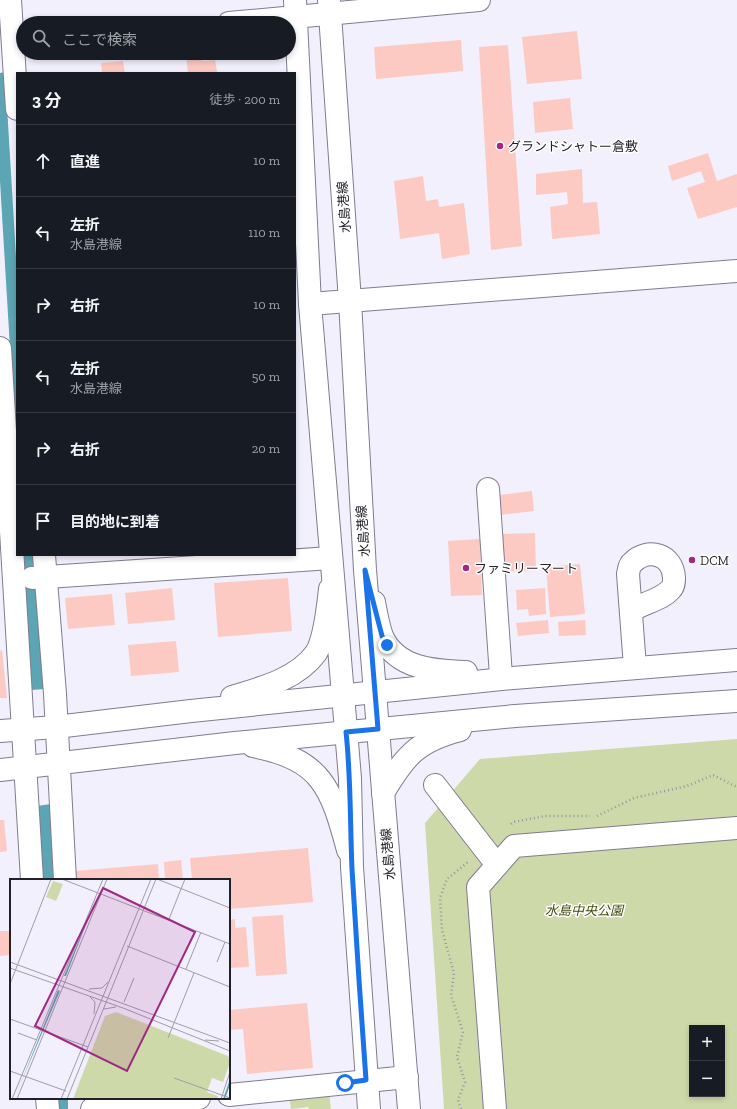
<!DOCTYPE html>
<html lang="ja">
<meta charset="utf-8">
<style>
body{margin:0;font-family:"Zilla Slab","Noto Sans JP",serif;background:#242831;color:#f1f3f6}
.controls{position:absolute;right:12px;bottom:12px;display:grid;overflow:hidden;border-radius:0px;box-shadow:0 2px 6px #0003}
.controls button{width:36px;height:36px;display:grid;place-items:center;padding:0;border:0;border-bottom:1px solid #363941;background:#171b24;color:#f1f3f6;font:20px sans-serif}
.stop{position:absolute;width:12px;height:12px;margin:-9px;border:3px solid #1a73e8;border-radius:50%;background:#fff}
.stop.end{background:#1a73e8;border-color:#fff;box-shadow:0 1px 4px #0008}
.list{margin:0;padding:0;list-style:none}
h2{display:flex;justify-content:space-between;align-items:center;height:52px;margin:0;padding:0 16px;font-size:17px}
h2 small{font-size:13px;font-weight:400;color:#9ea1a6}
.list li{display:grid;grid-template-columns:26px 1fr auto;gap:12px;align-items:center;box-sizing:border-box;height:72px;padding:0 16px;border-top:1px solid #363941}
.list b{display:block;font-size:15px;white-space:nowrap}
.list p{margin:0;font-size:13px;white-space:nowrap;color:#9ea1a6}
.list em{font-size:13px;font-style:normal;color:#9ea1a6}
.icon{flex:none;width:22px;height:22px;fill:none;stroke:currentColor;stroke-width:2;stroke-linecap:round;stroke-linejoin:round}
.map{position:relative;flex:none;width:737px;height:1109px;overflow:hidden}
.search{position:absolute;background:#171b24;box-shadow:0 2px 6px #0003;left:16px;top:16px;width:280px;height:44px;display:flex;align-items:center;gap:10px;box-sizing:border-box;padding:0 14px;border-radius:22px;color:#9ea1a6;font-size:15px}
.panel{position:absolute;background:#171b24;box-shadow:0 2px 6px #0003;left:16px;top:72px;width:280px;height:484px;border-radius:0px}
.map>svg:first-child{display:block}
.green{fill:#ced9aa;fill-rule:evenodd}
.water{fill:#5ca5b4}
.building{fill:#fdc9c3}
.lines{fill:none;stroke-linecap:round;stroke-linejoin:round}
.minor-casing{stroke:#7f7c90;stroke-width:24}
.major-casing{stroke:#7f7c90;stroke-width:24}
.path{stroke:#96949f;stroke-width:2.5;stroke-dasharray:1 3;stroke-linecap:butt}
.minor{stroke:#fff;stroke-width:22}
.major{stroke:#fff;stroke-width:22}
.route{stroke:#1a73e8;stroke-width:5}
.poi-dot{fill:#9e2984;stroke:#fff;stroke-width:1.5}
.labels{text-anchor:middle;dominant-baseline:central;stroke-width:3;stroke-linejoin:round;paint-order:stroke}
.poi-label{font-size:13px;fill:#222028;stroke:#fff;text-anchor:start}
.street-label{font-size:13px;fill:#222028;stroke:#fff}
.park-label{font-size:13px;font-style:italic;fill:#3f4908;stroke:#fff}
.inset-river{fill:none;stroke:#5ca5b4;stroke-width:2}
.inset-road{fill:none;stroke:#9f9da8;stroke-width:1}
.view{fill:#9e2984;fill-opacity:0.15;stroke:#9e2984;stroke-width:2}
.inset-edge{fill:none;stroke:#222028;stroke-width:2}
</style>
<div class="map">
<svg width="737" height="1109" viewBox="0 0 737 1109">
<rect width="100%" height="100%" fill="#f2f0fd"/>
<!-- green -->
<g class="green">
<path d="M737 739V1109H444L425 823 480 759ZM692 1028H722V1094H692Z"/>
<polygon points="329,1092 331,1109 309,1109 308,1107 291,1109 289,1095"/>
</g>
<!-- water -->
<g class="water">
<polygon points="5,72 17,274 17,465 0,181 0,73"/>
<polygon points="22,555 35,555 45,689 31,690"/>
<polygon points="51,804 56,880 42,880 37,806"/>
<polygon points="56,1098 68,1098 68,1109 57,1109"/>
</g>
<!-- building -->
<g class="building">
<polygon points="577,31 582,79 527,84 522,37"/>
<polygon points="461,40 463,71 376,79 374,47"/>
<polygon points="508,45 522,246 491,250 479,47"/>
<polygon points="202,53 203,61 215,60 217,72 188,73 186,55"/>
<polygon points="123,61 125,73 102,73 101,63"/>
<polygon points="570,98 573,129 535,133 533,102"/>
<polygon points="708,153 717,181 737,174 737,207 698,219 687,188 705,182 701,171 672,181 668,166"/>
<polygon points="582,169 583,203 597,202 600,234 552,239 550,207 568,204 567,192 536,195 536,174"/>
<polygon points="423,176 426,201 438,199 439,207 464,203 470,254 442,259 439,233 400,239 394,181"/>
<polygon points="532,491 534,511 500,515 499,495"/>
<polygon points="535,533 536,570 502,572 500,534"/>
<polygon points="480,539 482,595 451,596 448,541"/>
<polygon points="580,564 585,614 550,617 546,567"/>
<polygon points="288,578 292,631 218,637 214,583"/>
<polygon points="172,588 175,620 128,624 125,593"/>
<polygon points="545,588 546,614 529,616 528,609 517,610 516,590"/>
<polygon points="112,594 115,625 68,629 65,598"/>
<polygon points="548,620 549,633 518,636 516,623"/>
<polygon points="585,620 586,635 559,636 558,622"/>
<polygon points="176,641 179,672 131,676 128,645"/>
<polygon points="2,650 7,698 0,698 0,651"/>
<polygon points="0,820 4,820 7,851 0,852"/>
<polygon points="308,848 313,902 229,909 229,880 192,880 190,858"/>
<polygon points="181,860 183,880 165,880 164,862"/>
<polygon points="158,864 159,880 75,880 75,871"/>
<polygon points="283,915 287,974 256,976 252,917"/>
<polygon points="235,919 235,928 246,927 249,967 229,968 229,920"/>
<polygon points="0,931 11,931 11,955 0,956"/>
<polygon points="307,1003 313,1068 247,1074 243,1029 229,1030 229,1010"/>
</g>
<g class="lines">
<!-- minor casing -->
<g class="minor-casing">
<g id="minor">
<polyline points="10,0 17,109"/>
<polyline points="229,23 479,0"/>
<polyline points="310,304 737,271"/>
<polyline points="0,348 32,880"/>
<polyline points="488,489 501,676"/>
<polyline points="44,555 55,694 65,880"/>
<polyline points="32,578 331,558"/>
<path d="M374 602C376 613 378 625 382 636 396 669 435 671 466 672"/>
<path d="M631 611C642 603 662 600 671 589 674 586 674 582 674 578 673 554 648 547 632 563 629 565 629 570 628 574L635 667"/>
<path d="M232 697C262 688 297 679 316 653 325 639 328 606 330 589"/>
<polyline points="0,731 56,727 191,711 513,678 737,660"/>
<path d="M253 746C323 760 331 788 348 850"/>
<polyline points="0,770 235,743 515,716 737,701"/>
<polyline points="435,785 497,865"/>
<path d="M383 793C405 756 417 741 460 730"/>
<polyline points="229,1095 407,1077"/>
<polyline points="47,1098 48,1109"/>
<polyline points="92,1109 199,1098"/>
<polyline points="495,1109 478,887 514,846 737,828"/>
</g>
</g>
<!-- major casing -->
<g class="major-casing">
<g id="major">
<polyline points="295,0 310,304 350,778 352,867 369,1109"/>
<polyline points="329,0 350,301 365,570 409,1109"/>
</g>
</g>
<!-- path -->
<g class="path">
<polyline points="597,816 634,798 687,786 713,775 737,787"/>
<polyline points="511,824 513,822 545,816 590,816"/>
<polyline points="461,1109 458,1100 465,1082 457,1057 463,1032 451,995 454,973 442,930 440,898 447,879 468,862"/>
</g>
<!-- minor -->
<use href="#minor" class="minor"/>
<!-- major -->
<use href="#major" class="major"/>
</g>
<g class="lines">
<!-- route -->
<path class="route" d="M345 1083 366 1080C361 1010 356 939 352 869 350 823 351 778 346 732L378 729 365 570 382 636 387 645"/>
</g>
<!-- markers -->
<g class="poi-dot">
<circle cx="500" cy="146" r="4"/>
<circle cx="692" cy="560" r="4"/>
<circle cx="466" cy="568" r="4"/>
</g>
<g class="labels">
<!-- poi labels -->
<g class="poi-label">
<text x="508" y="146">グランドシャトー倉敷</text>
<text x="700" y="560">DCM</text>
<text x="474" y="568">ファミリーマート</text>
</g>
<!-- street labels -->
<g class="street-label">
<text transform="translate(344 207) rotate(-94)">水島港線</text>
<text transform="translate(363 531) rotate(-94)">水島港線</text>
<text transform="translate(388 854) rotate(-95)">水島港線</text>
</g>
<!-- park labels -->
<g class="park-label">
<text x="584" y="910">水島中央公園</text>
</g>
</g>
<!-- overview -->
<g transform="translate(10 879)">
<rect width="220" height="220" fill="#f2f0fd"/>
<path d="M43 2 53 5 46 22 36 18ZM106 133 218 177 220 184 213 203 202 199 197 213 208 217 207 220H63L95 137Z" fill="#ced9aa"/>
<path d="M87 17 56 97H54ZM48 111 50 112 4 220 14 196Z" fill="#5ca5b4"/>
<path class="inset-river" d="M214 220 220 203"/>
<path class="inset-road" d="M52 0 220 65M147 0 220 29M159 40 175 0M117 67 220 108M0 83 220 164M207 83 215 63M0 89 113 129 220 172M176 90 191 53M0 105 41 0M79 110 92 109 98 103M80 118 85 123 84 135M114 123 124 99M94 130 106 128M0 140 78 168M8 154 27 161M158 159 184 94M195 161 209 162M0 192 56 212M164 199 220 219M2 220 93 0M7 220 97 0M51 220 141 0M57 220 146 0M211 220 220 193"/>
<path class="view" d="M93 9 185 53 117 192 25 147Z"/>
<rect width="220" height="220" class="inset-edge"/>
</g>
</svg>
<div class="controls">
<button>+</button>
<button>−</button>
</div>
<div class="stop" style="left:345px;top:1083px"></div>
<div class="stop end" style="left:387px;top:645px"></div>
<div class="search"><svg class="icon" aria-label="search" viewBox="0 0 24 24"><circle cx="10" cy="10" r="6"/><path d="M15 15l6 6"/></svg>ここで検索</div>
<section class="panel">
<h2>3 分<small>徒歩 · 200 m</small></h2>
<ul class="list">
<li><svg class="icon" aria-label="ahead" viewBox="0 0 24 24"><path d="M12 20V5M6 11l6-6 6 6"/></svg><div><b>直進</b></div><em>10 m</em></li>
<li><svg class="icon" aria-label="left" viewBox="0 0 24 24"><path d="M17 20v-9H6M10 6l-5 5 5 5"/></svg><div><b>左折</b><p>水島港線</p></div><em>110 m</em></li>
<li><svg class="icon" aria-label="right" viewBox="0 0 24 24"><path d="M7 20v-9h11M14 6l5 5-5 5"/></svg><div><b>右折</b></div><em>10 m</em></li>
<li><svg class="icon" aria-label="left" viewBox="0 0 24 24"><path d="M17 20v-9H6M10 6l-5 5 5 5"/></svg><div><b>左折</b><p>水島港線</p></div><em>50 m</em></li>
<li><svg class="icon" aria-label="right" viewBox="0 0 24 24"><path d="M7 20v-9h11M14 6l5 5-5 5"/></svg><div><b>右折</b></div><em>20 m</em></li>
<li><svg class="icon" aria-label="arrive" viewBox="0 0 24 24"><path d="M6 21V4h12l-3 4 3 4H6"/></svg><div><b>目的地に到着</b></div></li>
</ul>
</section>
</div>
